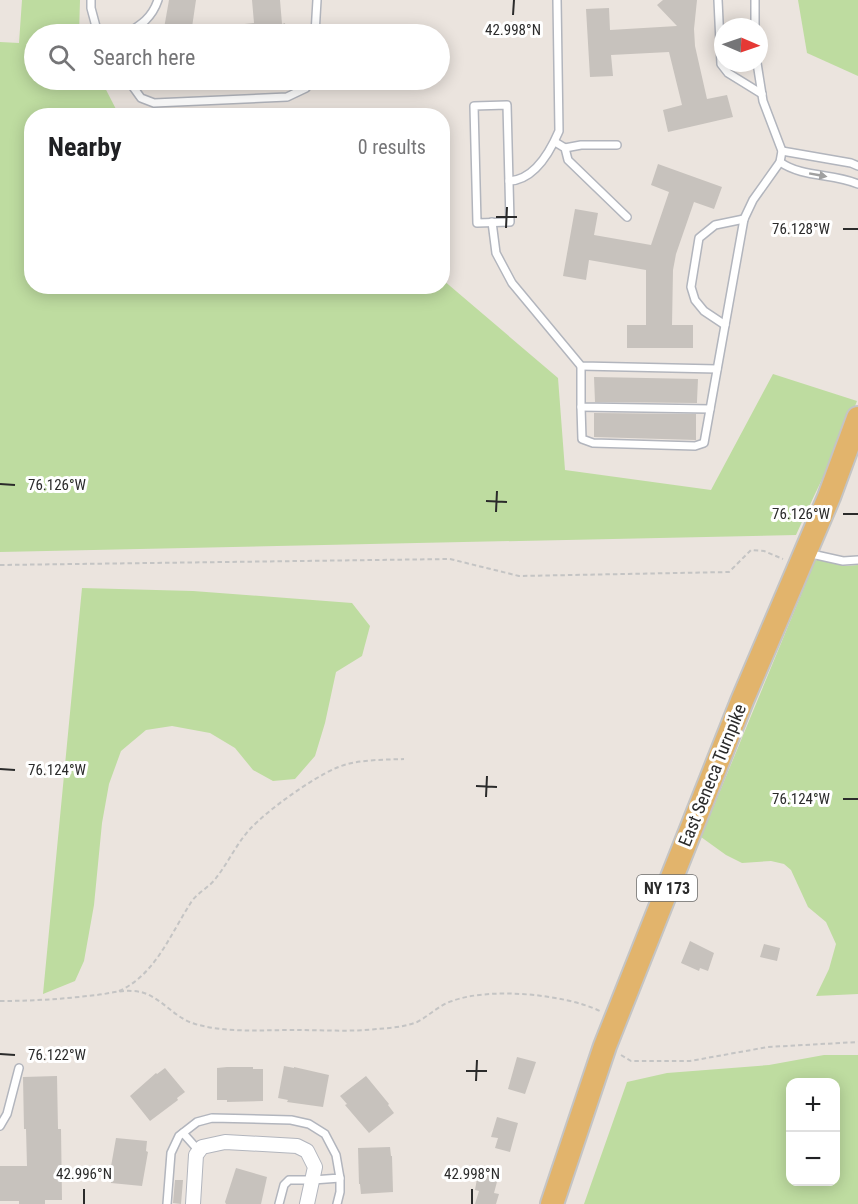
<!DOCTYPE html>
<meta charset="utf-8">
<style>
body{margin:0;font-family:"Roboto Condensed",sans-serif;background:#f2f2f2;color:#202124}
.controls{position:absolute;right:18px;bottom:18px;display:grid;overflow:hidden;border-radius:12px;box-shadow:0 3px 15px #0003}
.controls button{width:54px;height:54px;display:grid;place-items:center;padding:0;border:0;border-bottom:2px solid #e0e0e0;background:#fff;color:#202124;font:30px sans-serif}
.compass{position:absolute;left:714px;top:18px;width:54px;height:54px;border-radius:50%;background:#fff;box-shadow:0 3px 15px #0003;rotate:92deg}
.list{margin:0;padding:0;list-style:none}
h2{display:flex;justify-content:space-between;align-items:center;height:78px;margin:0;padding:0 24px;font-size:26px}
h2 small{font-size:20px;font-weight:400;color:#757577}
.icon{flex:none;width:33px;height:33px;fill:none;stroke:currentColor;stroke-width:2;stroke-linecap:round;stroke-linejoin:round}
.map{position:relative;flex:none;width:858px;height:1204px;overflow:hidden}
.search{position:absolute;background:#fff;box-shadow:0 3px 15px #0003;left:24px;top:24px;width:426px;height:66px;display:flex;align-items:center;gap:15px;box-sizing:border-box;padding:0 21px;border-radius:33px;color:#757577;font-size:22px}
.panel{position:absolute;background:#fff;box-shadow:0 3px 15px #0003;left:24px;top:108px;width:426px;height:186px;border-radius:24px}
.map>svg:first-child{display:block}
.green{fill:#bedca0;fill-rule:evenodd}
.building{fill:#c7c2bd}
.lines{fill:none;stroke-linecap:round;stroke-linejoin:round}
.lane-casing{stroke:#b2b5bd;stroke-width:10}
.street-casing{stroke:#b2b5bd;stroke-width:16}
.primary-casing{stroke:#c4c4c4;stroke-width:26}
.path{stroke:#c4c4c4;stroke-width:2;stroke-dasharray:4.5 3;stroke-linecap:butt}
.lane{stroke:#fff;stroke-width:7}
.street{stroke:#fff;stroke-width:14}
.primary{stroke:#e2b46c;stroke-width:22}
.oneway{fill:#a0a0a0}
.ticks{fill:none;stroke:#2b2b2b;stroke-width:2}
.labels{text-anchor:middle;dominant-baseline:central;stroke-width:6;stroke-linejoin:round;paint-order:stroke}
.shield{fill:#fff;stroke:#6b6b6b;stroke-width:1.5}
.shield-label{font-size:16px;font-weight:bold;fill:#2b2b2b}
.street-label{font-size:18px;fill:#2b2b2b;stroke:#fff}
.ticks-label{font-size:15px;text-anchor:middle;fill:#2b2b2b;stroke:#fff;stroke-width:6;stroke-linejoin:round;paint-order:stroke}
</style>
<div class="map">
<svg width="858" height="1204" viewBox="0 0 858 1204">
<rect width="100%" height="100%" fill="#ebe4de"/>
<!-- green -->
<g class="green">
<path d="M22 0H80L79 34H34V80H101L119 115 32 116V286H442L443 280 558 378 565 470 711 490 773 374 857 401C839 447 816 490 796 535L0 552V42L19 43Z"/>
<polygon points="798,0 858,0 858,76 807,53"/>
<polygon points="819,559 846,566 858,565 858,994 816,996 829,969 836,944 826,922 808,907 791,870 784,864 771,861 742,863 726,855 701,837 815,561"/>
<polygon points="82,588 193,591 352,603 370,626 362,656 336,672 325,723 315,756 295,779 273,781 253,770 235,748 210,733 172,726 146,730 121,751 109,784 102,823 94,905 84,961 75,981 43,994"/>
<path d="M824 1055H858V1204H584L627 1082 667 1073 769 1065ZM790 1082H836V1182H790Z"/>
</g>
<!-- building -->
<g class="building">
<polygon points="169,0 196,0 191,34 163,34"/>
<polygon points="252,0 280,0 282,24 285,23 286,34 255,34 255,32 236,33 235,25 254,23"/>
<polygon points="663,0 697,0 694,29 695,46 707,99 727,95 733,117 668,132 663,110 682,105 669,52 611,55 613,76 590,77 586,9 609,8 610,30 677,26 657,5"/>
<polygon points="658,164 722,187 714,209 694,202 676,254 673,270 672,325 693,325 693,348 627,348 627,325 646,325 646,270 589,260 586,280 563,276 575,209 598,213 594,235 651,245 669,192 651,185"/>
<polygon points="594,377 698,379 697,401 697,403 595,402"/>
<polygon points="594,413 696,414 696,440 594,437"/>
<polygon points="690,941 714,953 708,971 700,968 699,971 681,963"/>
<polygon points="764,944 780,948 777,961 760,957"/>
<polygon points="517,1057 536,1062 525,1094 508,1089"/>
<polygon points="284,1066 294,1068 294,1067 329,1075 323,1107 287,1102 288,1100 278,1098"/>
<polygon points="227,1067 253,1067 253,1069 263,1069 263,1101 227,1102 227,1100 217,1100 217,1068"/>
<polygon points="165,1068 185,1092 177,1098 178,1100 150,1121 130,1096 156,1073 157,1074"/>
<polygon points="57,1076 58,1129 61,1129 62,1200 45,1200 45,1204 19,1204 19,1201 0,1201 0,1166 27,1166 26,1129 24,1129 23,1077"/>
<polygon points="366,1076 389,1104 388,1105 394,1113 369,1133 345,1105 347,1104 340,1096"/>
<polygon points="497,1117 518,1123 510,1152 495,1148 498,1138 491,1137"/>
<polygon points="116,1138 147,1141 146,1151 148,1152 142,1186 111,1183 112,1172 110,1172"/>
<polygon points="390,1147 391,1156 392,1156 393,1192 361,1194 360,1184 359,1184 358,1148"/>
<polygon points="236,1168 267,1177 261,1204 226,1204 225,1202"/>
<polygon points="478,1173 498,1178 494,1193 499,1194 496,1204 475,1204 479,1191 475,1190"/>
<polygon points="175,1180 183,1180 181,1204 173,1203"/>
</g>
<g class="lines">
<!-- lane casing -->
<g class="lane-casing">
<g id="lane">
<polyline points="91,0 91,8 98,34"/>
<polyline points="718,0 721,64 728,73 762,94"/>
<polyline points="755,0 755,27"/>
<path d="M126 34C141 25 152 18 158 0"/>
<polyline points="315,34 317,0"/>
<polyline points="128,80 141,98 154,103 287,97 306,88 311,80"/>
<polygon points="507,105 510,222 477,223 474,106"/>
<polyline points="555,142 565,148 568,160 627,217"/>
<polyline points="565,148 581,145 617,145"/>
<polyline points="782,151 851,163 858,166"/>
<path d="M780 162C803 178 833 173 858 184"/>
<path d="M509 181C534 180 550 152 559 131L557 0"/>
<polyline points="492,222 496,253 512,283 581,366 717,369"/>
<polyline points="725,325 704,311 695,300 691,287 699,238 715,225 744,219"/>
<polyline points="581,366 581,407 710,409"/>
<polyline points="581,407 582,439 593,443 695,446 704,443 744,219 753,200 780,162 782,151 763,101 757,63"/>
<polyline points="807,553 843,561 858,560"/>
<polyline points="0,1126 7,1114 19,1068"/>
<polyline points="183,1133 199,1151"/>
<polyline points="167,1204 171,1153 179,1136 197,1122 212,1118 291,1120 309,1124 325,1134 336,1155 340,1178 313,1180 289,1180 284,1185 279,1204"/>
<polyline points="337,1204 340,1192 340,1178"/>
</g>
</g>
<!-- street casing -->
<g class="street-casing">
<polyline id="street" points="193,1204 196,1155 202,1147 225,1142 297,1146 307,1151 315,1167 307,1204"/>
</g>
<!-- primary casing -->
<g class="primary-casing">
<polyline id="primary" points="552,1204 605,1046 742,701 829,497 858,418"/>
</g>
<!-- path -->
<g class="path">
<polyline points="0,565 450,559 519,576 729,572 751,550 764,551 783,559"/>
<path d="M119 991C155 975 170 935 190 904 196 893 209 888 216 878 228 863 237 843 250 829 269 809 311 779 336 768 357 759 382 760 404 759"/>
<path d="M0 1001C32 1001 64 999 96 995 108 994 120 990 132 991 158 991 171 1017 195 1024 227 1033 261 1030 295 1030 322 1030 350 1032 377 1029 390 1028 404 1027 417 1022 429 1016 439 1005 452 1001 490 987 564 994 600 1011"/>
<polyline points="621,1055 631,1061 690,1061 768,1047 858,1042"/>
</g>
<!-- lane -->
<use href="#lane" class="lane"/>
<!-- street -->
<use href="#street" class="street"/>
<!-- primary -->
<use href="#primary" class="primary"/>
</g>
<!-- one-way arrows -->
<defs><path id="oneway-solid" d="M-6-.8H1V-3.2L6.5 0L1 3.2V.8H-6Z" transform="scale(1.5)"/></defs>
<use class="oneway" href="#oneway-solid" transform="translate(818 175) rotate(10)"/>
<!-- ticks -->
<path class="ticks" d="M513 15 514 0M496 217H517M506 228 507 207M843 229H858M0 484 15 485M486 501 507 502M496 512 497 491M843 514H858M0 769 15 770M476 786 497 787M486 797 487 776M843 799H858M0 1054 15 1055M466 1071H487M476 1081 477 1060M84 1204V1189M472 1204V1189"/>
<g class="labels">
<!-- shield labels -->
<rect class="shield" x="637" y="875" width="60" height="26" rx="4.5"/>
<g class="shield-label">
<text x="667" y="888">NY 173</text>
</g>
<!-- street labels -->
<g class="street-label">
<text transform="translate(712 775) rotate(-68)">East Seneca Turnpike</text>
</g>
</g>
<g class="ticks-label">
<text x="513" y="35">42.998°N</text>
<text x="801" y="234">76.128°W</text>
<text x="57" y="490">76.126°W</text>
<text x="801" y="519">76.126°W</text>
<text x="57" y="775">76.124°W</text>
<text x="801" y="804">76.124°W</text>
<text x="57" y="1060">76.122°W</text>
<text x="84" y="1179">42.996°N</text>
<text x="472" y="1179">42.998°N</text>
</g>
</svg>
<div class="controls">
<button>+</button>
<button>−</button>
</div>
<svg class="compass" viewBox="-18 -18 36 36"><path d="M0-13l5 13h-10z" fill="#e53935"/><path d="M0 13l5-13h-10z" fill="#757577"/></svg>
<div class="search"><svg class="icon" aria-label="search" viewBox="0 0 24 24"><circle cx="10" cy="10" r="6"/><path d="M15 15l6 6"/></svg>Search here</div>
<section class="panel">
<h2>Nearby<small>0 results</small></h2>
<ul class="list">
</ul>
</section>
</div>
